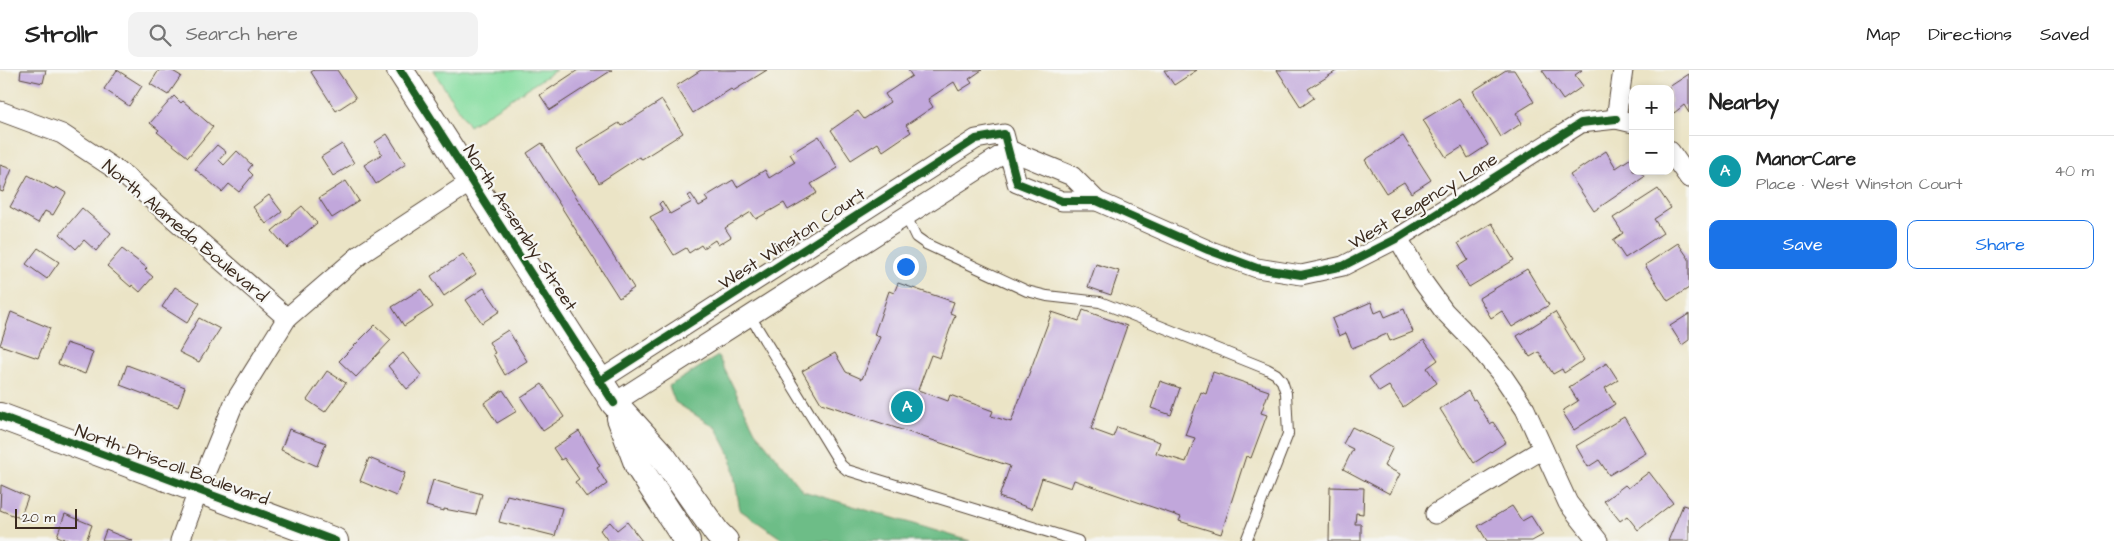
<!DOCTYPE html>
<meta charset="utf-8">
<style>
body{margin:0;font-family:"Architects Daughter",sans-serif;background:#f2f2f2;color:#222}
.controls{position:absolute;right:15px;top:15px;display:grid;overflow:hidden;border-radius:10px;box-shadow:0 2px 8px #0003}
.controls button{width:45px;height:45px;display:grid;place-items:center;padding:0;border:0;border-bottom:1px solid #e0e0e0;background:#fff;color:#222;font:25px sans-serif}
.scale{position:absolute;left:15px;bottom:12px;width:62px;box-sizing:border-box;padding-left:5px;border:2px solid #3b2a1e;border-top:0;font-size:14px;line-height:18px;white-space:nowrap;color:#3b2a1e;-webkit-text-stroke:4px #f6f6f2;paint-order:stroke}
.you{position:absolute;left:905px;top:196px;width:18px;height:18px;margin:-12px;border:4px solid #fff;border-radius:50%;background:#1a73e8;box-shadow:0 0 0 8px #1a73e833}
.badge{display:grid;place-items:center;width:32px;height:32px;border-radius:50%;background:#1a73e8;color:#fff;font-size:16px;font-weight:700}
.pin{position:absolute;translate:-50% -50%;border:2px solid #fff;box-shadow:0 1px 5px #0006}
.list{margin:0;padding:0;list-style:none}
h2{display:flex;justify-content:space-between;align-items:center;height:65px;margin:0;padding:0 20px;font-size:21px}
h2 small{font-size:16px;font-weight:400;color:#767676}
.list li{display:grid;grid-template-columns:32px 1fr auto;gap:15px;align-items:center;box-sizing:border-box;height:70px;padding:0 20px;border-top:1px solid #e0e0e0}
.list b{display:block;font-size:19px;white-space:nowrap}
.list p{margin:0;font-size:16px;white-space:nowrap;color:#767676}
.list em{font-size:16px;font-style:normal;color:#767676}
.actions{display:flex;gap:10px;padding:15px 20px}
.actions a{flex:1;padding:11px 0;border:1px solid #1a73e8;border-radius:10px;text-align:center;font-size:18px;color:#1a73e8}
.actions .main{background:#1a73e8;color:#fff}
.icon{flex:none;width:28px;height:28px;fill:none;stroke:currentColor;stroke-width:2;stroke-linecap:round;stroke-linejoin:round}
.map{position:relative;flex:none;width:1689px;height:471px;overflow:hidden}
header{display:flex;align-items:center;gap:30px;box-sizing:border-box;height:70px;padding:0 25px;background:#fff;border-bottom:1px solid #e0e0e0}
header strong{font-size:24px}
nav{display:flex;gap:28px;margin-inline-start:auto;font-size:18px}
.search{width:350px;height:45px;background:#f2f2f2;display:flex;align-items:center;gap:12px;box-sizing:border-box;padding:0 18px;border-radius:10px;color:#767676;font-size:19px}
main{display:flex}
aside{flex:1;background:#fff}
.map>svg:first-child{display:block}
.green{fill:#87dea1;stroke:#618460}
.forest{fill:#6dbd87;stroke:#547452}
.building{fill:#c1a7db}
.lines{fill:none;stroke-linecap:round;stroke-linejoin:round}
.lane-casing{stroke:#554637;stroke-width:12}
.street-casing{stroke:#554637;stroke-width:21}
.secondary-casing{stroke:#554637;stroke-width:28}
.lane{stroke:#fff;stroke-width:10}
.street{stroke:#fff;stroke-width:19}
.secondary{stroke:#fff;stroke-width:26}
.cycleway-casing{stroke:#f6f6f2;stroke-width:11}
.cycleway{stroke:#1b5e20;stroke-width:8}
.labels{text-anchor:middle;dominant-baseline:central;stroke-width:4.5;stroke-linejoin:round;paint-order:stroke}
.street-label{font-size:18px;fill:#3b2a1e;stroke:#f6f6f2}
</style>
<header>
<strong>Strollr</strong>
<div class="search"><svg class="icon" aria-label="search" viewBox="0 0 24 24"><circle cx="10" cy="10" r="6"/><path d="M15 15l6 6"/></svg>Search here</div>
<nav><a>Map</a><a>Directions</a><a>Saved</a></nav>
</header>
<main>
<div class="map">
<svg width="1689" height="471" viewBox="0 0 1689 471">
<rect width="100%" height="100%" fill="#f6f6f2"/>
<filter id="ink" filterUnits="userSpaceOnUse"><feTurbulence type="fractalNoise" baseFrequency=".02" numOctaves="2"/><feDisplacementMap in="SourceGraphic" scale="10" xChannelSelector="R" yChannelSelector="G"/><feConvolveMatrix kernelMatrix="1 2 1 2 8 2 1 2 1" color-interpolation-filters="sRGB"/></filter>
<filter id="wash" filterUnits="userSpaceOnUse"><feTurbulence type="fractalNoise" baseFrequency=".0096" numOctaves="4" result="noise"/><feDisplacementMap in="SourceGraphic" scale="20" xChannelSelector="R" yChannelSelector="G"/><feGaussianBlur stdDeviation="1.12" result="paint"/><feColorMatrix in="noise" values="0 0 0 0 0 0 0 0 0 0 0 0 0 0 0 0 0 1.4 0 .05"/><feComposite in="paint" operator="in"/></filter>
<g filter="url(#wash)">
<rect width="100%" height="100%" fill="#ebe4c6"/>
<!-- green -->
<polygon class="green" points="433,0 556,0 469,56"/>
<!-- forest -->
<polygon class="forest" points="718,286 755,361 803,421 970,471 785,471 740,440 731,387 716,358 675,332 669,316"/>
<g id="blocks">
<!-- building -->
<g class="building">
<polygon points="21,0 46,0 43,13 20,8"/>
<polygon points="117,0 142,16 129,36 104,19"/>
<polygon points="159,0 171,0 181,6 168,25 150,14"/>
<polygon points="314,0 337,0 356,28 336,41 311,2"/>
<polygon points="578,0 612,0 550,40 540,25"/>
<polygon points="701,0 767,0 733,21 731,19 693,43 676,16"/>
<polygon points="908,0 982,0 969,9 972,13 959,21 954,12 928,29 933,37 906,55 911,62 883,81 878,73 851,90 831,60 858,41 864,49 890,32 885,24 912,6"/>
<polygon points="1164,0 1197,0 1174,15"/>
<polygon points="1277,0 1338,0 1308,19 1314,28 1301,37"/>
<polygon points="1506,0 1514,0 1534,32 1516,43 1522,53 1501,67 1473,21"/>
<polygon points="1542,0 1582,0 1575,5 1583,16 1563,30"/>
<polygon points="1689,4 1689,43 1684,35 1674,43 1670,37 1670,19 1666,19"/>
<polygon points="174,26 181,33 183,31 213,57 188,87 157,62 159,60 150,53"/>
<polygon points="1459,28 1488,75 1468,88 1462,77 1446,87 1423,50"/>
<polygon points="662,30 683,63 642,89 639,87 599,113 577,79 619,53 621,56"/>
<polygon points="387,64 406,94 376,114 364,95 382,84 375,72"/>
<polygon points="819,66 838,98 811,114 817,123 788,140 784,133 756,149 751,142 725,158 731,167 718,175 715,170 703,178 701,175 689,183 686,178 674,185 650,147 663,140 659,134 662,131 670,144 692,132 688,126 691,124 699,136 708,131 705,127 733,110 737,117 765,100 769,108 795,92 790,84"/>
<polygon points="1403,66 1431,110 1411,123 1404,112 1386,123 1365,90"/>
<polygon points="542,73 634,218 619,228 527,83"/>
<polygon points="342,74 354,93 333,106 321,87"/>
<polygon points="217,75 226,82 219,90 224,95 237,81 252,95 248,100 253,105 239,122 229,114 222,122 195,99"/>
<polygon points="1606,81 1616,98 1631,88 1633,91 1633,101 1640,101 1644,107 1594,141 1570,105"/>
<polygon points="0,95 12,99 3,122 0,121"/>
<polygon points="28,105 54,119 56,117 66,123 53,145 45,141 38,153 10,137"/>
<polygon points="346,111 359,131 332,148 319,128"/>
<polygon points="1658,119 1671,138 1654,149 1663,163 1625,188 1613,170 1623,163 1613,148"/>
<polygon points="269,125 282,142 266,154 253,137"/>
<polygon points="302,136 317,153 287,178 272,161"/>
<polygon points="82,138 111,163 96,181 84,170 76,179 60,164"/>
<polygon points="1492,153 1514,190 1469,217 1457,197 1468,190 1458,173"/>
<polygon points="1678,173 1689,189 1689,218 1668,231 1645,195"/>
<polygon points="38,178 59,192 47,209 26,194"/>
<polygon points="122,179 147,198 145,200 153,207 140,222 132,215 131,217 107,196"/>
<polygon points="463,184 476,204 444,226 431,206"/>
<polygon points="1096,194 1119,201 1111,225 1088,217"/>
<polygon points="1527,199 1549,235 1512,257 1502,241 1491,248 1479,228"/>
<polygon points="898,213 954,232 950,243 955,245 940,288 931,285 918,320 948,331 950,325 993,341 991,346 1011,352 1052,242 1079,251 1083,240 1127,256 1091,359 1113,367 1117,357 1160,372 1156,383 1186,392 1195,368 1185,365 1201,322 1206,324 1213,302 1269,321 1261,343 1267,345 1251,388 1246,386 1221,464 1179,451 1181,447 1074,410 1071,418 1042,408 1032,439 999,427 1010,396 821,333 802,301 835,283 846,302 862,309 880,267 874,265 889,221 894,223"/>
<polygon points="175,217 200,233 187,253 162,237"/>
<polygon points="484,218 500,241 482,253 466,230"/>
<polygon points="421,219 433,237 404,256 392,237"/>
<polygon points="1371,232 1375,243 1382,240 1385,247 1404,239 1413,262 1390,271 1387,264 1352,278 1346,263 1339,266 1332,249"/>
<polygon points="11,242 50,258 38,288 0,275"/>
<polygon points="1555,242 1584,290 1564,303 1562,299 1553,304 1539,282 1530,287 1517,266"/>
<polygon points="1689,244 1689,270 1682,275 1670,256"/>
<polygon points="199,248 220,259 199,292 179,282"/>
<polygon points="375,255 391,270 356,307 339,291"/>
<polygon points="508,260 527,291 505,305 493,284 495,283 489,272"/>
<polygon points="1424,270 1438,290 1427,298 1437,313 1403,337 1389,316 1379,322 1369,307"/>
<polygon points="66,273 93,282 85,304 58,294"/>
<polygon points="403,283 422,306 407,319 388,296"/>
<polygon points="1607,293 1618,310 1605,318 1615,334 1574,360 1562,341 1578,331 1569,317"/>
<polygon points="127,295 185,317 178,337 120,315"/>
<polygon points="327,301 346,313 325,342 307,330"/>
<polygon points="1160,311 1180,318 1171,345 1151,338"/>
<polygon points="542,314 564,347 543,361 521,328"/>
<polygon points="503,320 517,341 497,353 484,333"/>
<polygon points="1468,321 1473,330 1475,329 1490,354 1493,352 1506,372 1474,393 1440,339"/>
<polygon points="1624,347 1646,383 1609,405 1599,390 1588,397 1576,376"/>
<polygon points="1352,357 1393,377 1384,396 1400,404 1390,424 1343,399 1353,379 1343,374"/>
<polygon points="289,359 326,373 317,396 281,380"/>
<polygon points="579,361 600,396 597,398 607,414 587,428 575,412 579,409 564,388 561,390 553,378"/>
<polygon points="369,388 405,403 396,426 360,411"/>
<polygon points="1649,402 1673,433 1638,460 1627,446 1620,451 1604,431 1625,415 1628,418"/>
<polygon points="433,410 482,424 476,445 444,439 444,441 426,436"/>
<polygon points="1,415 28,427 20,448 0,440"/>
<polygon points="1330,417 1364,418 1363,444 1356,443 1355,454 1361,454 1361,471 1329,471"/>
<polygon points="507,425 562,438 555,466 499,452"/>
<polygon points="1683,435 1689,437 1689,471 1668,471"/>
<polygon points="1512,436 1522,451 1531,446 1543,465 1532,471 1487,471 1478,456"/>
<polygon points="65,444 92,455 86,471 70,471 57,466"/>
<polygon points="610,452 617,460 627,452 642,471 608,471 600,460"/>
<polygon points="106,460 133,471 102,471"/>
</g>
</g>
</g>
<g filter="url(#ink)">
<use href="#blocks" fill-opacity="0" stroke="#554637" stroke-width="1"/>
<g class="lines">
<!-- lane casing -->
<g class="lane-casing">
<g id="lane">
<polyline points="906,146 916,167 926,174 1027,221 1047,226 1100,232 1267,299 1276,304 1282,311 1286,323 1288,364 1246,471"/>
<polyline points="750,246 841,395 847,400 1078,471"/>
</g>
</g>
<!-- street casing -->
<g class="street-casing">
<g id="street">
<polyline points="1623,0 1616,49 1633,53"/>
<polyline points="0,41 62,64 124,105 287,248"/>
<polyline points="1009,80 1072,106 1097,131"/>
<polyline points="1670,81 1689,108"/>
<polyline points="1398,168 1423,212 1444,241 1476,274 1502,305 1525,339 1568,433 1598,471"/>
<polyline points="599,311 976,69 1004,64 1017,113 1062,131 1097,131 1208,180 1257,198 1301,205 1343,196 1398,168 1581,53 1616,49"/>
<polyline points="614,333 1009,80"/>
<polyline points="1435,444 1543,379"/>
<polyline points="180,471 198,421 234,333 287,248 361,184 472,111"/>
</g>
</g>
<!-- secondary casing -->
<g class="secondary-casing">
<g id="secondary">
<polyline points="400,0 614,333 663,387 717,463 725,471"/>
<polyline points="0,346 335,471"/>
<polyline points="620,348 638,396 687,471"/>
</g>
</g>
<!-- lane -->
<use href="#lane" class="lane"/>
<!-- street -->
<use href="#street" class="street"/>
<!-- secondary -->
<use href="#secondary" class="secondary"/>
<!-- cycleway casing -->
<g class="cycleway-casing">
<g id="cycleway">
<polyline points="400,0 614,333"/>
<polyline points="599,311 976,69 1004,64 1017,113 1062,131 1097,131 1208,180 1257,198 1301,205 1343,196 1398,168 1581,53 1616,49"/>
<polyline points="0,346 335,471"/>
</g>
</g>
<!-- cycleway -->
<use href="#cycleway" class="cycleway"/>
</g>
</g>
<g class="labels">
<!-- street labels -->
<g class="street-label">
<text transform="translate(1423 131) rotate(-31)">West Regency Lane</text>
<text transform="translate(520 158) rotate(57)">North Assembly Street</text>
<text transform="translate(185 161) rotate(40)">North Alameda Boulevard</text>
<text transform="translate(792 169) rotate(-33)">West Winston Court</text>
<text transform="translate(172 395) rotate(20)">North Driscoll Boulevard</text>
</g>
</g>
</svg>
<div class="controls">
<button>+</button>
<button>−</button>
</div>
<div class="scale">20 m</div>
<div class="you"></div>
<div class="pin badge" style="left:907px;top:337px;background:#0f9aa8">A</div>
</div>
<aside>
<h2>Nearby<small></small></h2>
<ul class="list">
<li><span class="badge" style="background:#0f9aa8">A</span><div><b>ManorCare</b><p>Place · West Winston Court</p></div><em>40 m</em></li>
</ul>
<div class="actions"><a class="main">Save</a><a>Share</a></div>
</aside>
</main>
